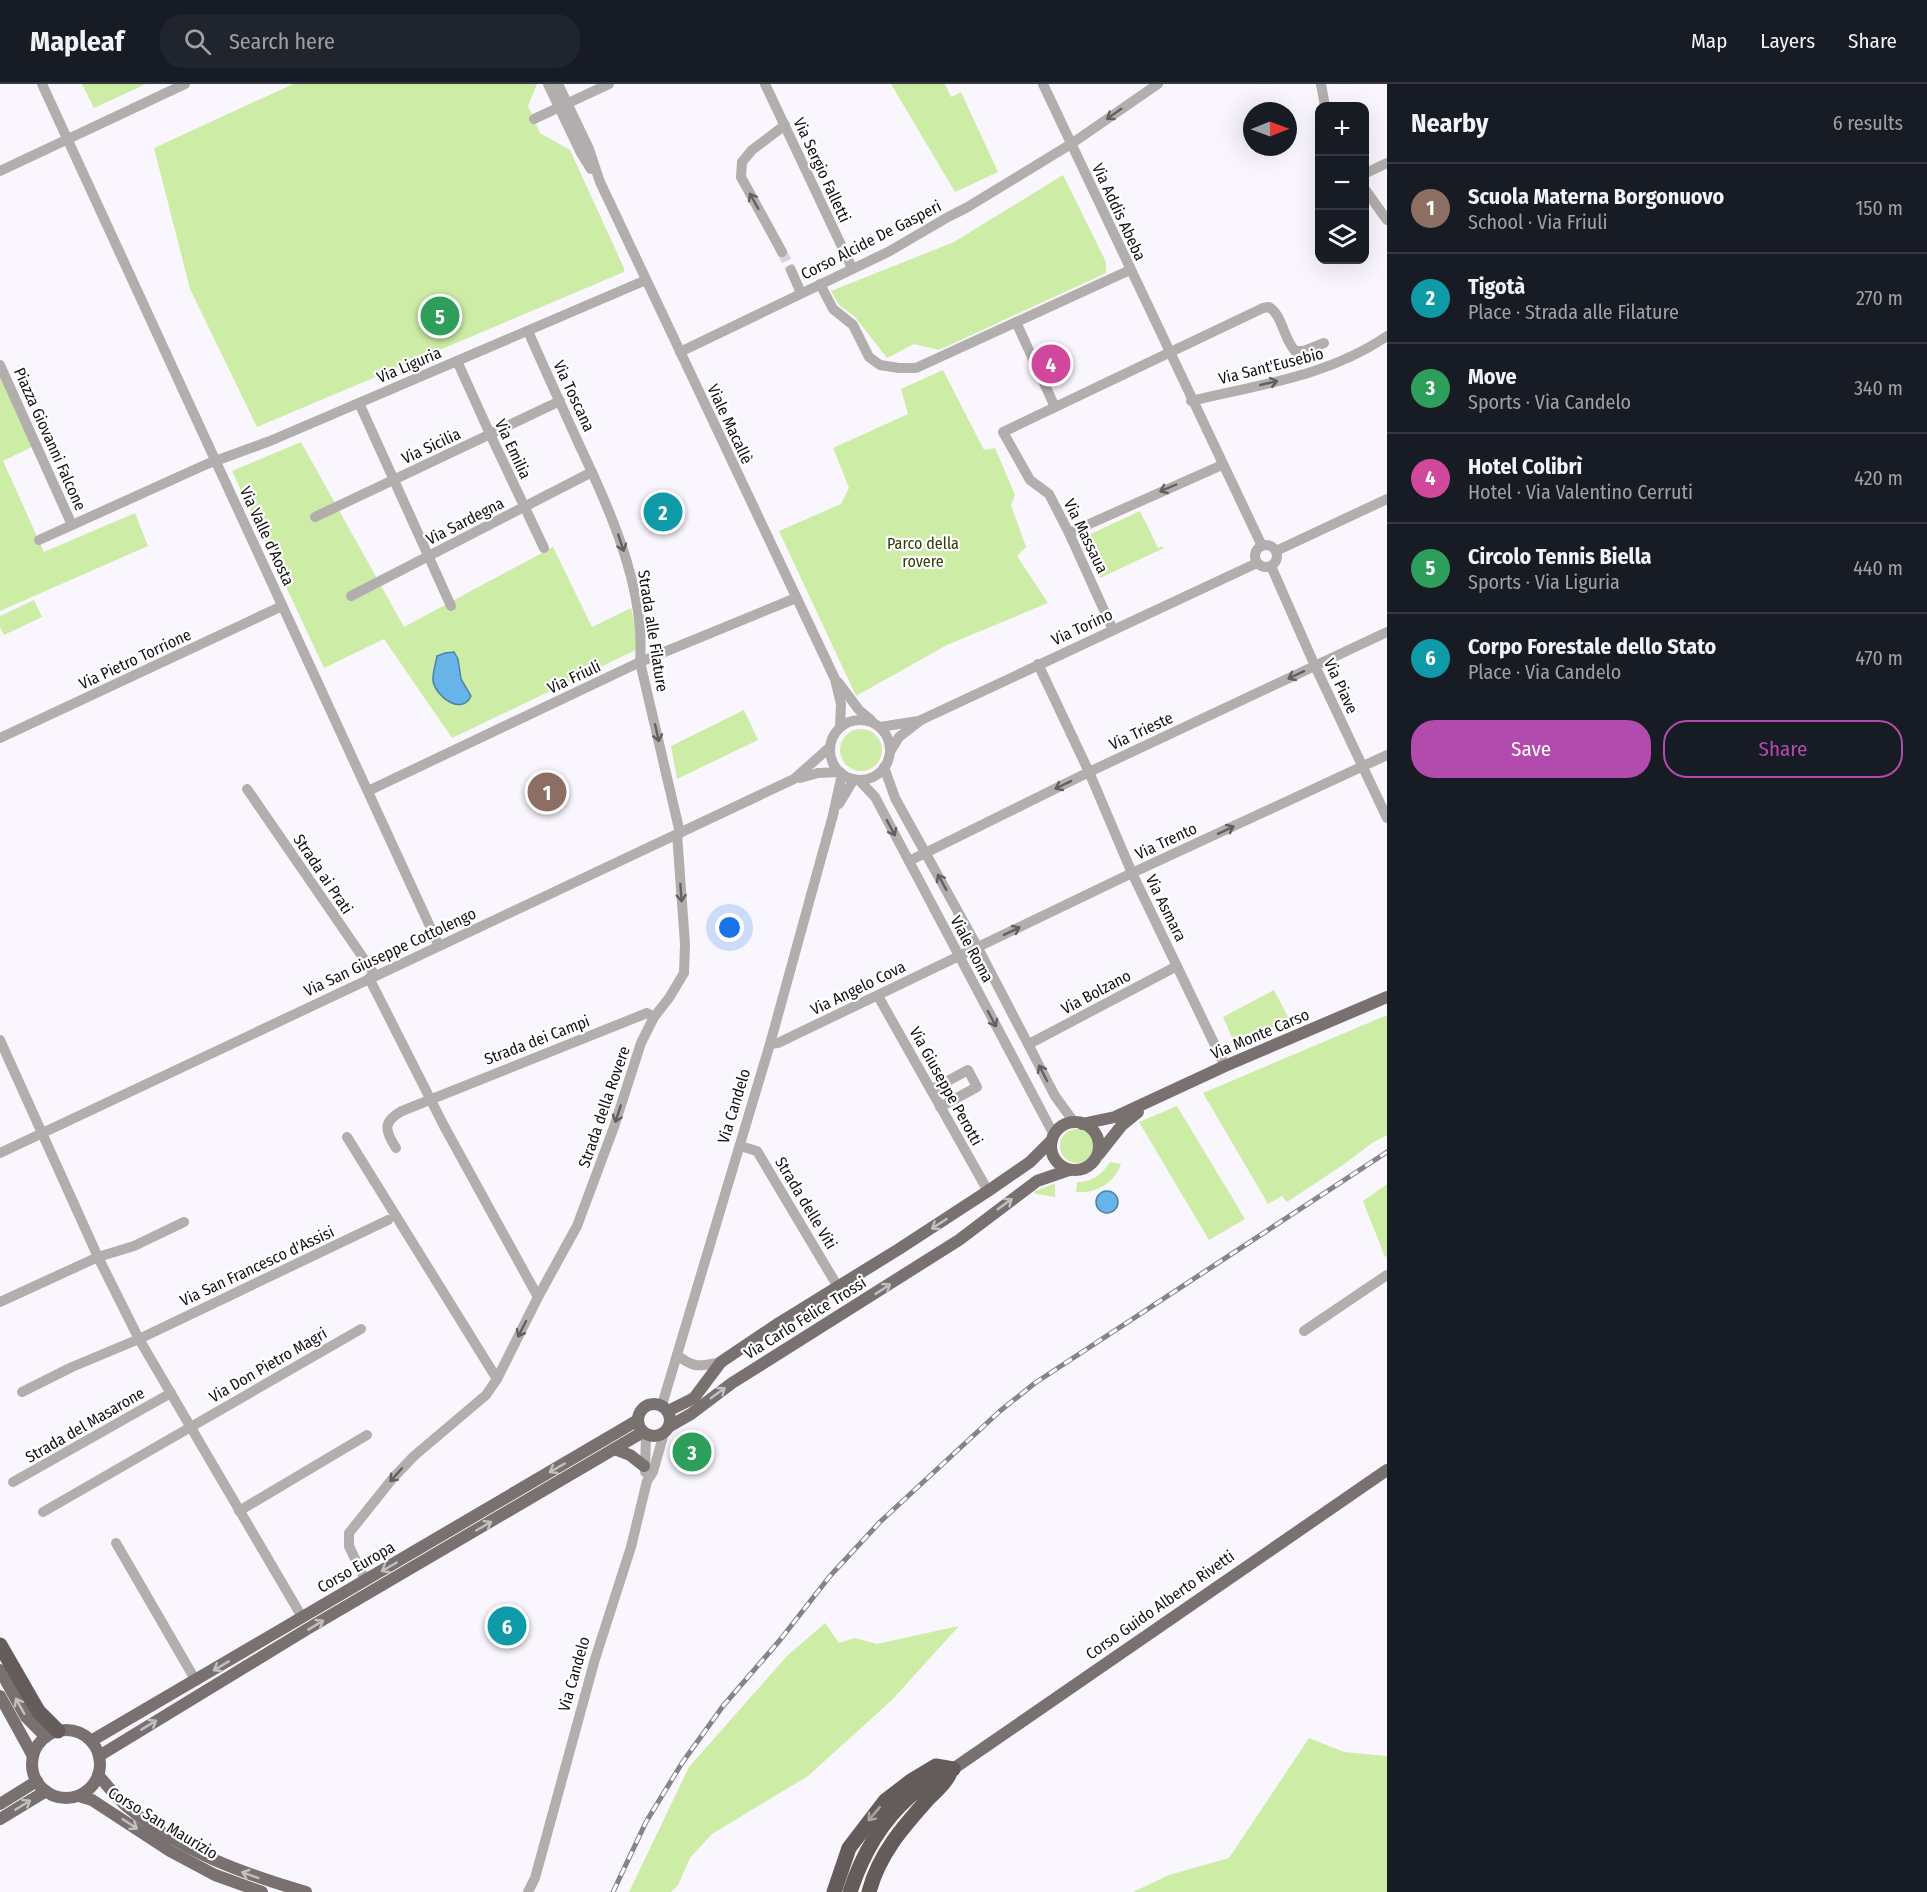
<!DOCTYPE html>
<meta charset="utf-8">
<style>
body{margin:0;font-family:"Fira Sans Condensed",sans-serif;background:#20242c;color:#f1f3f6}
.controls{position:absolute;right:18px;top:18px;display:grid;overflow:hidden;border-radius:12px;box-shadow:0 6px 24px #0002}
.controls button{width:54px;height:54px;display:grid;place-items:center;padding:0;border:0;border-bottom:2px solid #363941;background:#171b24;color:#f1f3f6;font:30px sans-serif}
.compass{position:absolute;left:1243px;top:18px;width:54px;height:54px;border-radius:50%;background:#171b24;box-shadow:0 6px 24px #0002;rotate:89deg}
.you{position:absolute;left:730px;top:844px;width:21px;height:21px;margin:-15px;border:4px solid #fff;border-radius:50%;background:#1a73e8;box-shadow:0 0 0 9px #1a73e833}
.badge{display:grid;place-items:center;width:39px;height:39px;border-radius:50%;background:#b34aad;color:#fff;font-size:20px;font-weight:700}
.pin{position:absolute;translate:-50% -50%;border:3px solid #fff;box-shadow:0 2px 6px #0006}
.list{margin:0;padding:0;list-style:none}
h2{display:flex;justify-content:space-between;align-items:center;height:78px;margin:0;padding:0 24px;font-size:26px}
h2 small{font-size:20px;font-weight:400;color:#9ea1a6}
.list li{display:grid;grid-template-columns:39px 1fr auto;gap:18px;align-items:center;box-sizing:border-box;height:90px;padding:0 24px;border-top:2px solid #363941}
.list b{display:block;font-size:22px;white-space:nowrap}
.list p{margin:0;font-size:20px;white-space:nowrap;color:#9ea1a6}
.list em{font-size:20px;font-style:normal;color:#9ea1a6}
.actions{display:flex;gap:12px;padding:18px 24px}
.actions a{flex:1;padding:14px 0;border:2px solid #b34aad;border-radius:24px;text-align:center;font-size:21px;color:#b34aad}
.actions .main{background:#b34aad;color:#fff}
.icon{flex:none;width:33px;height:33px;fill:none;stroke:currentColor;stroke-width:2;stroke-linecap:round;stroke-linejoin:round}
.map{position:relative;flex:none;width:1387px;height:1808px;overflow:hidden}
header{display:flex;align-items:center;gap:36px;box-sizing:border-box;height:84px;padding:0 30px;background:#171b24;border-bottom:2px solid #363941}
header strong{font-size:28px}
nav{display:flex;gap:33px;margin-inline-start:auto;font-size:21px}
.search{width:420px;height:54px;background:#20242c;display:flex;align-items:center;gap:15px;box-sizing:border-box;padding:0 21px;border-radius:24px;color:#9ea1a6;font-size:22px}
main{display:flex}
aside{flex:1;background:#171b24}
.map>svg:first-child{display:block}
.green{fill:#cdeda6}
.water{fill:#67b4e8;stroke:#4e83a8;stroke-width:1.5}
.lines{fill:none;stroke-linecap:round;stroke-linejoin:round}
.minor-tunnel{stroke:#d6d4da;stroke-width:10;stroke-dasharray:10 5;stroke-linecap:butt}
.minor{stroke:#b2aead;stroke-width:10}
.major{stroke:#787170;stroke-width:12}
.highway{stroke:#635c5a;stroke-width:15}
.rail-casing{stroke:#868489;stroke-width:5}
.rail{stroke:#fff;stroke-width:3;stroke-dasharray:9;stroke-linecap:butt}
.oneway{stroke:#626060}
.oneway2{stroke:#c2bfbf}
.oneway3{stroke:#a9a5a4}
.labels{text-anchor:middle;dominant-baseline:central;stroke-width:4.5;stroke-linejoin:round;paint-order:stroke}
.street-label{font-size:16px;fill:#131214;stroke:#fff}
.park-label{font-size:16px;fill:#2b3f06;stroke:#fff}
</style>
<header>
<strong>Mapleaf</strong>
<div class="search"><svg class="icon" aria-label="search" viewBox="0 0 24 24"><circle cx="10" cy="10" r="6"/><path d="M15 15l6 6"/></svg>Search here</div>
<nav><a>Map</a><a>Layers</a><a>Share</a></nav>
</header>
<main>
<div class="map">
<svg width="1387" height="1808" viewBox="0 0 1387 1808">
<rect width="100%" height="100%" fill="#f9f6fd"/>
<!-- green -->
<g class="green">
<polygon points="82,0 146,0 94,24"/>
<polygon points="293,0 537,0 528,22 540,49 570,66 624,184 624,188 257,343 190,205 154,64"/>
<polygon points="891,0 945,0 951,13 961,8 998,88 955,108"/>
<polygon points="1063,91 1106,178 1106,189 939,266 914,260 887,274 855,233 839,221 831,207 954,158"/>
<polygon points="943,286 984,366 995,364 1015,411 1011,421 1026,463 1017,472 1048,519 947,561 856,612 779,447 841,420 849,404 833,364 908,330 901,305"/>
<polygon points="0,291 32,363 3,377 44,468 135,429 148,462 0,527"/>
<polygon points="301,358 404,543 553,463 592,543 631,524 640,564 452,654 384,555 324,584 232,387"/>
<polygon points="1140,427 1158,464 1163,462 1164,464 1100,494 1082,454"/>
<polygon points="34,516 42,533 4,551 0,543 0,532"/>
<polygon points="744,626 758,656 677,695 671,662"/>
<circle cx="861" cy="666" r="21"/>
<polygon points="1274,906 1291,939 1242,960 1233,956 1223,933"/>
<polygon points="1387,931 1387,1051 1372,1059 1343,1081 1287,1118 1282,1112 1268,1120 1203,1009"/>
<polygon points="1177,1022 1245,1135 1209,1156 1139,1038"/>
<circle cx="1077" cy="1062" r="17"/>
<path d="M1110 1078 1121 1080C1115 1099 1095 1110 1076 1108L1077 1098C1092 1098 1102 1091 1110 1078Z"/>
<polygon points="1053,1100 1055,1100 1055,1113 1036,1110 1034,1108"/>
<polygon points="1387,1100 1387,1172 1385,1173 1363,1117"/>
<polygon points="825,1539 839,1559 855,1554 877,1560 959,1542 892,1616 808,1692 712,1750 690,1774 678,1801 671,1808 629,1808 689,1683 787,1572"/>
<polygon points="1309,1654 1344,1668 1387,1672 1387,1808 1133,1808 1169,1791 1229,1774"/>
</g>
<!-- water -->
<g class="water">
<path d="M454 568 458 575 461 595 471 612C462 632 436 613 433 597 432 590 436 579 437 572L445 569Z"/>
<circle cx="1107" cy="1118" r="11"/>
</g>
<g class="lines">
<!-- minor-tunnel -->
<polyline class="minor-tunnel" points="782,168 791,186"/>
<!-- minor -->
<g class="minor">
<polyline points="42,0 439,862"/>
<polyline points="548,0 581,69 591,85"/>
<polyline points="558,0 589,65 600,98 835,595 841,620 840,643"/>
<polyline points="765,0 852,184"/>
<polyline points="1043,0 1262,462"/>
<polyline points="1321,0 1325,22"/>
<polyline points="534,35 609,0"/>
<polyline points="0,87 185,0"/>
<polyline points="1364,90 1387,79"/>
<polyline points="1364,104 1387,136"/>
<polyline points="782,168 741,93 742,78 752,66 785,41"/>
<polyline points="791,186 801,209"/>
<polyline points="820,200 833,225 853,241 869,273 880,281 899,284 916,284 1130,186"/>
<polyline points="1016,238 1055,323"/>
<path d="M528 247C544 284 561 320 577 356 608 422 646 503 640 578L680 749"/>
<polyline points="680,268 888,168 948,133 966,124 1071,60 1158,0"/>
<polyline points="457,277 490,350 544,464"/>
<polyline points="0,281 72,441"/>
<path d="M1191 317C1258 301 1329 292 1387 252"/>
<polyline points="359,319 451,522"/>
<polyline points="315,433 560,317"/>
<polyline points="1069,449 1222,381"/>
<polyline points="39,456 207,380 270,357 646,196"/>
<circle cx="1266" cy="472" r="11"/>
<polyline points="1276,467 1387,415"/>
<polyline points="1271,482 1315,582 1387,734"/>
<polyline points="351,512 592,388"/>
<path d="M1113 546 1069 449 1049 410 1030 396 1003 348 1263 224 1269 223C1283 232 1283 254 1295 267H1304L1324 259"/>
<polyline points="1038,580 1089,688 1132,789 1225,982"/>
<polyline points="838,598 859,626 871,636"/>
<circle cx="860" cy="666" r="30"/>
<polyline points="880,643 918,637"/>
<polyline points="0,654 282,522"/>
<polyline points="890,668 899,653 921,636 1257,479"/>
<polyline points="884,683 895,714 978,864 1055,1012 1074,1038"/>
<polyline points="800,694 818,689 840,688"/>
<polyline points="859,696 875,713 1054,1051"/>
<polyline points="247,705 375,891"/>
<polyline points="368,707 640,578 796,514"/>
<polyline points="839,720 854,695"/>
<polyline points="909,777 1089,688 1387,548"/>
<polyline points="369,894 444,1042 538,1213"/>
<polyline points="878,912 988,1107"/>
<polyline points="0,956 98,1173 139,1255 302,1533"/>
<polyline points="770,960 778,959 1132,789 1387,671"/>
<polyline points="1029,960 1177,882"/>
<polyline points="931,1006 968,986 977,1003 940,1023"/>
<polyline points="347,1053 497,1295"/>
<polyline points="740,1062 757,1067 838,1203"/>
<path d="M396 1064C385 1047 382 1038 402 1027L647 929 654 933"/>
<polyline points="0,1069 794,695 830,663"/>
<polyline points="0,1218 98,1173 134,1162 184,1138"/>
<polyline points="1304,1247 1387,1191"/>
<path d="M677 1271C695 1285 699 1282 721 1278"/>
<polyline points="22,1308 72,1283 139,1255 388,1136"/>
<polyline points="662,1321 770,960 833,731 842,690"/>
<polyline points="645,1388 646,1351"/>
<polyline points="13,1398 171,1309"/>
<polyline points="239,1427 367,1351"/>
<polyline points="43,1428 361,1245"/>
<polyline points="116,1459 196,1597"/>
<polyline points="365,1496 349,1462 349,1449 393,1394 414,1372 486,1311 497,1295 538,1213 577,1142 614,1043 641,959 654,933 669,914 684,889 685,860 677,750"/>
<polyline points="528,1808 535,1794 595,1575 631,1463 647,1397 653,1388 664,1349"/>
</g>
<!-- major -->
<g class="major">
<circle cx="1075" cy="1062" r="24"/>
<polyline points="1082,1040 1115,1033 1225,982 1387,913"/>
<polyline points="1099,1070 1122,1041 1138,1028"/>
<circle cx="654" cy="1336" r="16"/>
<polyline points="668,1327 694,1314 721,1278 779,1239 899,1165 988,1107 1030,1078 1052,1056"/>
<polyline points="670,1342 691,1330 732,1299 959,1156 1037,1097 1069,1086"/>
<polyline points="614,1365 630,1371 644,1382"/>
<polyline points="0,1586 26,1633 46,1653"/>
<polyline points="0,1612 33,1672"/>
<circle cx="66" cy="1680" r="34"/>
<polyline points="91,1657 638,1336"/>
<polyline points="99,1672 309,1544 643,1348"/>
<polyline points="953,1685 1387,1386"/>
<path d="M98 1691C108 1702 118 1716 130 1725 180 1767 244 1790 306 1808"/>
<polyline points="79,1712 92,1716 170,1767 215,1791 262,1808"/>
<polyline points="0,1720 37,1697"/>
<polyline points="0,1735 46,1707"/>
</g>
<!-- highway -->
<g class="highway">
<polyline points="0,1561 38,1627 58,1647"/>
<polyline points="834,1808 849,1764 885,1717 911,1697 936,1682 953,1685"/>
<path d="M850 1808C862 1771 880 1739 909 1713 922 1701 939 1693 953 1685"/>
<path d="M869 1808C879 1770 903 1743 928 1715 936 1707 944 1701 949 1691"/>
</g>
<!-- rail casing -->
<g class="rail-casing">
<polyline id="rail" points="613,1808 646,1738 682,1679 723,1622 780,1556 830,1492 880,1438 1000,1327 1035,1299 1387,1068"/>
</g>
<!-- rail -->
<use href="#rail" class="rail"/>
</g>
<!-- one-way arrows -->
<defs><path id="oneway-shaft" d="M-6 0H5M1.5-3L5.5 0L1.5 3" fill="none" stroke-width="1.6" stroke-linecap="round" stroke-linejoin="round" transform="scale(1.5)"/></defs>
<g class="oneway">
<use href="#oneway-shaft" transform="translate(1114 30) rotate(145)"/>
<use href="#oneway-shaft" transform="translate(754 117) rotate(-119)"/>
<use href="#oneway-shaft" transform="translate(1269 299) rotate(-13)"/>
<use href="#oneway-shaft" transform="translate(1168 404) rotate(157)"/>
<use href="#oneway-shaft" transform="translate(621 459) rotate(72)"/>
<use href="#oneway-shaft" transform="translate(1296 591) rotate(155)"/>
<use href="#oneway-shaft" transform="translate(657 649) rotate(77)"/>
<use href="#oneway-shaft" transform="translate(1063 701) rotate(154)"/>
<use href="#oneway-shaft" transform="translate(891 744) rotate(62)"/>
<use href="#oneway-shaft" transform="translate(1226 746) rotate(-25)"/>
<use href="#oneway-shaft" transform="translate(942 798) rotate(-119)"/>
<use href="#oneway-shaft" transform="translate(681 809) rotate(86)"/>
<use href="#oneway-shaft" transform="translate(1012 847) rotate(-26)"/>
<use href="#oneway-shaft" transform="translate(992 935) rotate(62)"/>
<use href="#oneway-shaft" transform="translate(1043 989) rotate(-117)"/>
<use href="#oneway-shaft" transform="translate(618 1030) rotate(108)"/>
<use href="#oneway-shaft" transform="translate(522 1245) rotate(117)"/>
<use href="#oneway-shaft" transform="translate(396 1391) rotate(132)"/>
</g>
<g class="oneway2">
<use href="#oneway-shaft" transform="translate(1005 1120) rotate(-36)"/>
<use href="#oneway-shaft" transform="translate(939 1140) rotate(147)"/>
<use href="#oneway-shaft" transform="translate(883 1205) rotate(-33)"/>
<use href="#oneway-shaft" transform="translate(718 1309) rotate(-36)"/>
<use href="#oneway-shaft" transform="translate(557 1384) rotate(150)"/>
<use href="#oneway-shaft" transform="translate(484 1442) rotate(-30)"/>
<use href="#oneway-shaft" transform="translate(389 1483) rotate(150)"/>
<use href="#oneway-shaft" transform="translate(316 1541) rotate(-31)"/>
<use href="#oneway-shaft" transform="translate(221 1582) rotate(149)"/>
<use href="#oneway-shaft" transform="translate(20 1622) rotate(-119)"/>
<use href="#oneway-shaft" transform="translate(149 1641) rotate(-31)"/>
<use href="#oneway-shaft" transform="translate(23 1721) rotate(-32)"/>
<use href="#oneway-shaft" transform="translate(130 1740) rotate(33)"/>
<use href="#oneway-shaft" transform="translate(250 1791) rotate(-160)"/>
</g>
<use class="oneway3" href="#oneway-shaft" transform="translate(874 1730) rotate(130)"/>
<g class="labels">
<!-- street labels -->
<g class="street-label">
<text transform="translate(822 86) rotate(65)">Via Sergio Falletti</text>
<text transform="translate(1119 128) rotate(65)">Via Addis Abeba</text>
<text transform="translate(871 156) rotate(-27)">Corso Alcide De Gasperi</text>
<text transform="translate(409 281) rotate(-23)">Via Liguria</text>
<text transform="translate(1271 282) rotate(-14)">Via Sant'Eusebio</text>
<text transform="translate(574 312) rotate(65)">Via Toscana</text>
<text transform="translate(730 340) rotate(65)">Viale Macallè</text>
<text transform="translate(50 355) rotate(66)">Piazza Giovanni Falcone</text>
<text transform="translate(431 362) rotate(-25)">Via Sicilia</text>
<text transform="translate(513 365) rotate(65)">Via Emilia</text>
<text transform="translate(465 437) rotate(-27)">Via Sardegna</text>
<text transform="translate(267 452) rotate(65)">Via Valle d'Aosta</text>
<text transform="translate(1086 452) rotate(64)">Via Massaua</text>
<text transform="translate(1082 543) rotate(-25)">Via Torino</text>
<text transform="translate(653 547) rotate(81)">Strada alle Filature</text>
<text transform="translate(135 575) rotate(-25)">Via Pietro Torrione</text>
<text transform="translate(574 593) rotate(-25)">Via Friuli</text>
<text transform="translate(1341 602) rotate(65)">Via Piave</text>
<text transform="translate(1141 647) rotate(-25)">Via Trieste</text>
<text transform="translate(1166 757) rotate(-25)">Via Trento</text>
<text transform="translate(323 790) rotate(56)">Strada ai Prati</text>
<text transform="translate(1166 824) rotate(64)">Via Asmara</text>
<text transform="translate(972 865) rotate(62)">Viale Roma</text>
<text transform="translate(390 868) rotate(-25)">Via San Giuseppe Cottolengo</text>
<text transform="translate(858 904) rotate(-26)">Via Angelo Cova</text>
<text transform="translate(1096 908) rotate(-28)">Via Bolzano</text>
<text transform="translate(1260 950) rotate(-23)">Via Monte Carso</text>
<text transform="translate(537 956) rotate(-21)">Strada dei Campi</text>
<text transform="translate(946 1002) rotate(61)">Via Giuseppe Perotti</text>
<text transform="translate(734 1022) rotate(-73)">Via Candelo</text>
<text transform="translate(604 1023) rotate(-71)">Strada della Rovere</text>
<text transform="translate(806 1119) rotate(59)">Strada delle Viti</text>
<text transform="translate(257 1182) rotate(-25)">Via San Francesco d'Assisi</text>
<text transform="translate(805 1234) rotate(-32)">Via Carlo Felice Trossi</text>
<text transform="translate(268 1281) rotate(-30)">Via Don Pietro Magri</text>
<text transform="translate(85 1341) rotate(-30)">Strada del Masarone</text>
<text transform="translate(356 1483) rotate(-30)">Corso Europa</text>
<text transform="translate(1160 1521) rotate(-35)">Corso Guido Alberto Rivetti</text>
<text transform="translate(574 1590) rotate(-74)">Via Candelo</text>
<text transform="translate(163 1739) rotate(31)">Corso San Maurizio</text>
</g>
<!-- park labels -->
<g class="park-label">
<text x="923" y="459">Parco della<tspan x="923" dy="18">rovere</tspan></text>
</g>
</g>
</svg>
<div class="controls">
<button>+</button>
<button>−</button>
<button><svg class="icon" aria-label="layers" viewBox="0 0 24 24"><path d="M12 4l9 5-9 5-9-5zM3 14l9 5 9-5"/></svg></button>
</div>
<svg class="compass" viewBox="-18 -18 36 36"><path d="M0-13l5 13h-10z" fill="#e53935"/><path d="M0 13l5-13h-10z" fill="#9ea1a6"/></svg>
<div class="you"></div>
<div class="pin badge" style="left:547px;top:708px;background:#8d6e63">1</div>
<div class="pin badge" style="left:663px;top:428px;background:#0f9aa8">2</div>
<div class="pin badge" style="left:692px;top:1368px;background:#2e9e5b">3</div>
<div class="pin badge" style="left:1051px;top:280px;background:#d1479c">4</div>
<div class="pin badge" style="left:440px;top:232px;background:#2e9e5b">5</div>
<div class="pin badge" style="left:507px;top:1542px;background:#0f9aa8">6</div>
</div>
<aside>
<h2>Nearby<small>6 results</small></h2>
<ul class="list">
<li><span class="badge" style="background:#8d6e63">1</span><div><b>Scuola Materna Borgonuovo</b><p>School · Via Friuli</p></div><em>150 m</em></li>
<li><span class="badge" style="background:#0f9aa8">2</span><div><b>Tigotà</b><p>Place · Strada alle Filature</p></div><em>270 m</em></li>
<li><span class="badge" style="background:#2e9e5b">3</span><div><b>Move</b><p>Sports · Via Candelo</p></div><em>340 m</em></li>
<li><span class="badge" style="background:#d1479c">4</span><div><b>Hotel Colibrì</b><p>Hotel · Via Valentino Cerruti</p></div><em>420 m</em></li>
<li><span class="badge" style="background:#2e9e5b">5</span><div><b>Circolo Tennis Biella</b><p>Sports · Via Liguria</p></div><em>440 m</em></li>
<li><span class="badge" style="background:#0f9aa8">6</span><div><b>Corpo Forestale dello Stato</b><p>Place · Via Candelo</p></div><em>470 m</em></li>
</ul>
<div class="actions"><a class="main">Save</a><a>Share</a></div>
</aside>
</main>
